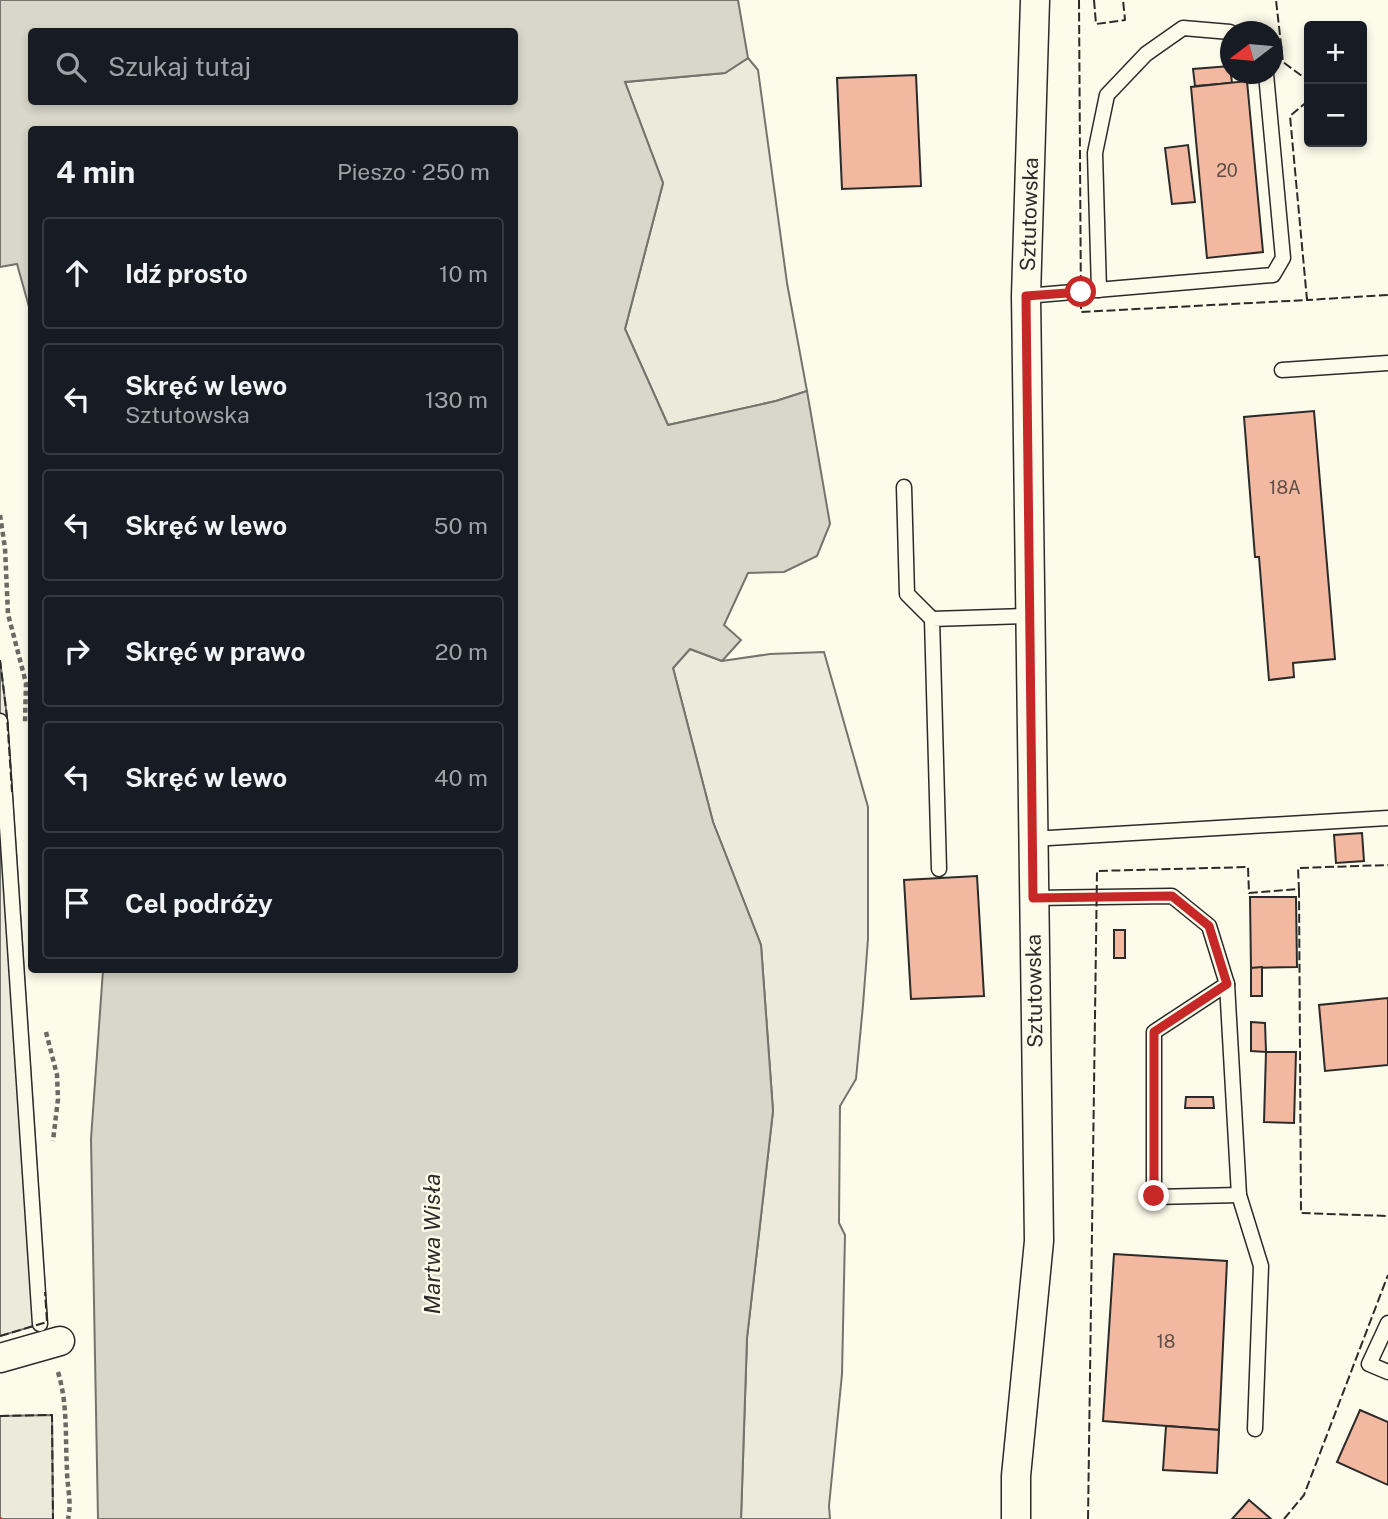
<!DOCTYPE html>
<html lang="pl">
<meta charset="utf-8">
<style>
body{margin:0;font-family:"Public Sans",sans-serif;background:#242831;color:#f1f3f6}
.controls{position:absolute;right:21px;top:21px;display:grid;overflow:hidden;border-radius:7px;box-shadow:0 4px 10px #0003}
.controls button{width:63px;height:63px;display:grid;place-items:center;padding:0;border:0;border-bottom:2px solid #363941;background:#171b24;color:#f1f3f6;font:35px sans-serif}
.compass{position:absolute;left:1220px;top:21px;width:63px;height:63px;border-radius:50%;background:#171b24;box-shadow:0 4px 10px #0003;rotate:254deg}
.stop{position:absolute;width:21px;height:21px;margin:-16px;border:5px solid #c62828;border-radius:50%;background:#fff}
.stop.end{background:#c62828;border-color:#fff;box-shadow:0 2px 7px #0008}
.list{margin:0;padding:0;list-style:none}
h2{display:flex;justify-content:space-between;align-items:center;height:91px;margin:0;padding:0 28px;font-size:30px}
h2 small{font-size:23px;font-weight:400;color:#9ea1a6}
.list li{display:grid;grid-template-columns:46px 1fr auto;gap:21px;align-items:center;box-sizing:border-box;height:112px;margin:0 14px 14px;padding:0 14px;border:2px solid #363941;border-radius:7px}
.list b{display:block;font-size:26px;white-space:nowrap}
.list p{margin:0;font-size:23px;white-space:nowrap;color:#9ea1a6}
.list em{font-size:23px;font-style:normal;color:#9ea1a6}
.icon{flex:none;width:38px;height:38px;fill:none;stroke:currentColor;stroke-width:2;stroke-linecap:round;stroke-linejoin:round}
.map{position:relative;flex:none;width:1388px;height:1519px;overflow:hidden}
.search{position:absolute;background:#171b24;box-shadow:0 4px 10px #0003;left:28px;top:28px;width:490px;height:77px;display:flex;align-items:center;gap:18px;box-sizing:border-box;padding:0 24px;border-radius:7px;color:#9ea1a6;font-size:26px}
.panel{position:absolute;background:#171b24;box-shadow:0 4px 10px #0003;left:28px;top:126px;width:490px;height:847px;border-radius:7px}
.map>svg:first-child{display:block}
.green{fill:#ecebdb;stroke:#74746e;stroke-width:2}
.water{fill:#d8d7c9;stroke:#74746e;stroke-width:2;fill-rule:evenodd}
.building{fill:#f2b8a0;stroke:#2b2b2b;stroke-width:2}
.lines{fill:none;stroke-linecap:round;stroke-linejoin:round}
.service-casing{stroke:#2b2b2b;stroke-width:17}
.minor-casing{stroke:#2b2b2b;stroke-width:31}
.path{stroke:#6a6964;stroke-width:4.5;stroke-dasharray:5 3.5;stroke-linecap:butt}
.service{stroke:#fdfbea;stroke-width:14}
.minor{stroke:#fdfbea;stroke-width:28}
.fence{stroke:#2b2b2b;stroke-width:2;stroke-dasharray:9 3.5;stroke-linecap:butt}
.power{stroke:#c62828;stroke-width:2;stroke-dasharray:24 5 3.5 5;stroke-linecap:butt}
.route{stroke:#c62828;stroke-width:9}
.labels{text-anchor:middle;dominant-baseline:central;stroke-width:5;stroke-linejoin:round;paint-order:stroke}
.number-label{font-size:18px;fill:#5d4e48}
.street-label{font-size:21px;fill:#2b2b2b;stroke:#fdfbea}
.water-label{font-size:23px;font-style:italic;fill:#2b2b2b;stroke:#fdfbea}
</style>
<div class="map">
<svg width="1388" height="1519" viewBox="0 0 1388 1519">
<rect width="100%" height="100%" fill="#fdfbea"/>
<!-- green -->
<g class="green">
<polygon points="748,58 758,70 787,283 807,391 776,401 668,425 625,329 663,183 625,82 725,73"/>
<polygon points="690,649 722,661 770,654 824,652 868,807 868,939 863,1005 856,1079 840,1106 839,1223 845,1235 842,1374 829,1506 830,1519 741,1519 747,1338 773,1111 761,945 713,822 673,668"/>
<polygon points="0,660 7,717 47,1322 0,1336"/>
<polygon points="52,1415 53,1519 0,1519 0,1416"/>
</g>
<!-- water -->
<path class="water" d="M0 0H738L748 58 725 73 625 82 663 183 625 329 668 425 776 401 807 391 830 524 817 556 784 572 748 573 724 625 741 640 722 661 690 649 673 668 713 822 761 945 773 1111 747 1338 741 1519H98L91 1139 103 970H514V130H32L31 314 17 264 0 267ZM32 32H514V102H32Z"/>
<!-- building -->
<g class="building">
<polygon points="1230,66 1232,83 1195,86 1193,69"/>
<polygon points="916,75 921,186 842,189 837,78"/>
<polygon points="1247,81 1263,252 1207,258 1191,87"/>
<polygon points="1188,145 1195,202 1172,204 1165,148"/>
<polygon points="1314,411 1335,659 1293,663 1294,677 1269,680 1259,557 1255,557 1244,417"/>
<polygon points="1362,833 1364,861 1336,863 1334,835"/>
<polygon points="977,876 984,996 911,999 904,880"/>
<polygon points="1250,897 1296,897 1297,967 1251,968"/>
<rect x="1114" y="930" width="11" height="28"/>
<polygon points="1262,967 1262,996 1251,996 1251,968"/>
<polygon points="1388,998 1388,1065 1325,1071 1319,1005"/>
<polygon points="1251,1022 1265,1023 1266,1052 1251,1051"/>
<polygon points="1266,1052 1296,1052 1294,1123 1264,1122"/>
<polygon points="1186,1097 1213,1097 1214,1108 1185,1108"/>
<polygon points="1114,1254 1227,1261 1219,1430 1103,1421"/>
<polygon points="1360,1410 1388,1422 1388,1485 1337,1462"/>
<polygon points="1166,1426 1219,1430 1217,1473 1163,1470"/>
<polygon points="1249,1500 1271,1519 1232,1519"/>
</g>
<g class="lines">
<!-- service casing -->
<g class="service-casing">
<g id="service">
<polyline points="1099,290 1095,153 1107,95 1146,54 1183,28 1230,32"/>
<polyline points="1026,296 1273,275 1283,258 1266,74"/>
<polyline points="1282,370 1388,363"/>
<polyline points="904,487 907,594 932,619"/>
<polyline points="0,721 40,1324"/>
<polyline points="1032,839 1388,818"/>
<polyline points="939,869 932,619 1029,616"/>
<polyline points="1033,898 1172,896 1209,926 1227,984 1239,1195 1261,1266 1255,1429"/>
<polyline points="1227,984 1154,1032 1154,1197 1239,1195"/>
<polyline points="1388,1323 1369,1364 1388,1372"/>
</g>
</g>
<!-- minor casing -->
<g class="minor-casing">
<g id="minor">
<polyline points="0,1358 60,1341"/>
<path id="s1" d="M1016 1519V1476L1039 1241 1026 296 1035 0"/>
</g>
</g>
<!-- path -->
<g class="path">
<polyline points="0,515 5,548 8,614 26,683 25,722"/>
<polyline points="46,1032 57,1075 58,1099 53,1141"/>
<path d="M58 1372C68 1405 65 1437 67 1470 67 1487 72 1502 68 1519"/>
</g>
<!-- service -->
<use href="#service" class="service"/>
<!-- minor -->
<use href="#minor" class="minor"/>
<!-- fence -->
<g class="fence">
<polyline points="1079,0 1081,312 1307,300 1290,116 1309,100 1306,79 1283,62 1276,0"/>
<polyline points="1094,0 1096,24 1125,20 1123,0"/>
<polyline points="1307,297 1307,300 1388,295"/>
<polyline points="0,660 7,717 12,792"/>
<polyline points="1299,891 1298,868 1388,865"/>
<polyline points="0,1336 47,1322 45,1292"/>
<polyline points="0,1416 52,1415 53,1519"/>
<polyline points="1088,1519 1097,871 1248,867 1249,893 1299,889 1301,1213 1388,1216"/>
<polyline points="1284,1519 1304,1495 1388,1275"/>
</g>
<!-- power -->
<polyline class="power" points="0,1518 2,1519"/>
</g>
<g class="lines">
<!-- route -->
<polyline class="route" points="1081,292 1026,296 1033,898 1172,896 1209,926 1227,984 1154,1032 1154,1196"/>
</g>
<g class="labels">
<!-- number labels -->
<g class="number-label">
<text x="1227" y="170">20</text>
<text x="1285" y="487">18A</text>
<text x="1166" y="1341">18</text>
</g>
<!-- street labels -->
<g class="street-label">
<text stroke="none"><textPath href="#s1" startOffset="1306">Sztutowska</textPath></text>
<text transform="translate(1034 991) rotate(-91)">Sztutowska</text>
</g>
<!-- water labels -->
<g class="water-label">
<text transform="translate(431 1244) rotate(-90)">Martwa Wisła</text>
</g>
</g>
</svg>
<div class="controls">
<button>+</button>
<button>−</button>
</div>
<svg class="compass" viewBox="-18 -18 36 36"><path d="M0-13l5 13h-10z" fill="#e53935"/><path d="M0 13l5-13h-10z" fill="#9ea1a6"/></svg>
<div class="stop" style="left:1081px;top:292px"></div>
<div class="stop end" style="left:1154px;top:1196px"></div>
<div class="search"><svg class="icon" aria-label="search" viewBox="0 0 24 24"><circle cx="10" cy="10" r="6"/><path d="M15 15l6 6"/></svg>Szukaj tutaj</div>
<section class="panel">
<h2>4 min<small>Pieszo · 250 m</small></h2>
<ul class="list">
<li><svg class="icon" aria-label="ahead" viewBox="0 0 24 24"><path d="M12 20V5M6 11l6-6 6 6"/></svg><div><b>Idź prosto</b></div><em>10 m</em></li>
<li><svg class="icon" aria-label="left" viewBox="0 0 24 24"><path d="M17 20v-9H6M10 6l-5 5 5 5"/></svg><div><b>Skręć w lewo</b><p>Sztutowska</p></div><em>130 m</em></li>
<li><svg class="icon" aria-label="left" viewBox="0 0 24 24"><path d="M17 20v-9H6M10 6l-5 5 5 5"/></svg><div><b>Skręć w lewo</b></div><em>50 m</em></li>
<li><svg class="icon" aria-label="right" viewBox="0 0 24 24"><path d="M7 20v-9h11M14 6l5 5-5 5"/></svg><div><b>Skręć w prawo</b></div><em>20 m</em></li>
<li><svg class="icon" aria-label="left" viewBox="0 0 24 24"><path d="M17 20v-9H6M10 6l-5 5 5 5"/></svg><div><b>Skręć w lewo</b></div><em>40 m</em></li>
<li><svg class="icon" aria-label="arrive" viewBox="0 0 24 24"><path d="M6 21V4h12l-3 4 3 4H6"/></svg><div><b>Cel podróży</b></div></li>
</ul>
</section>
</div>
